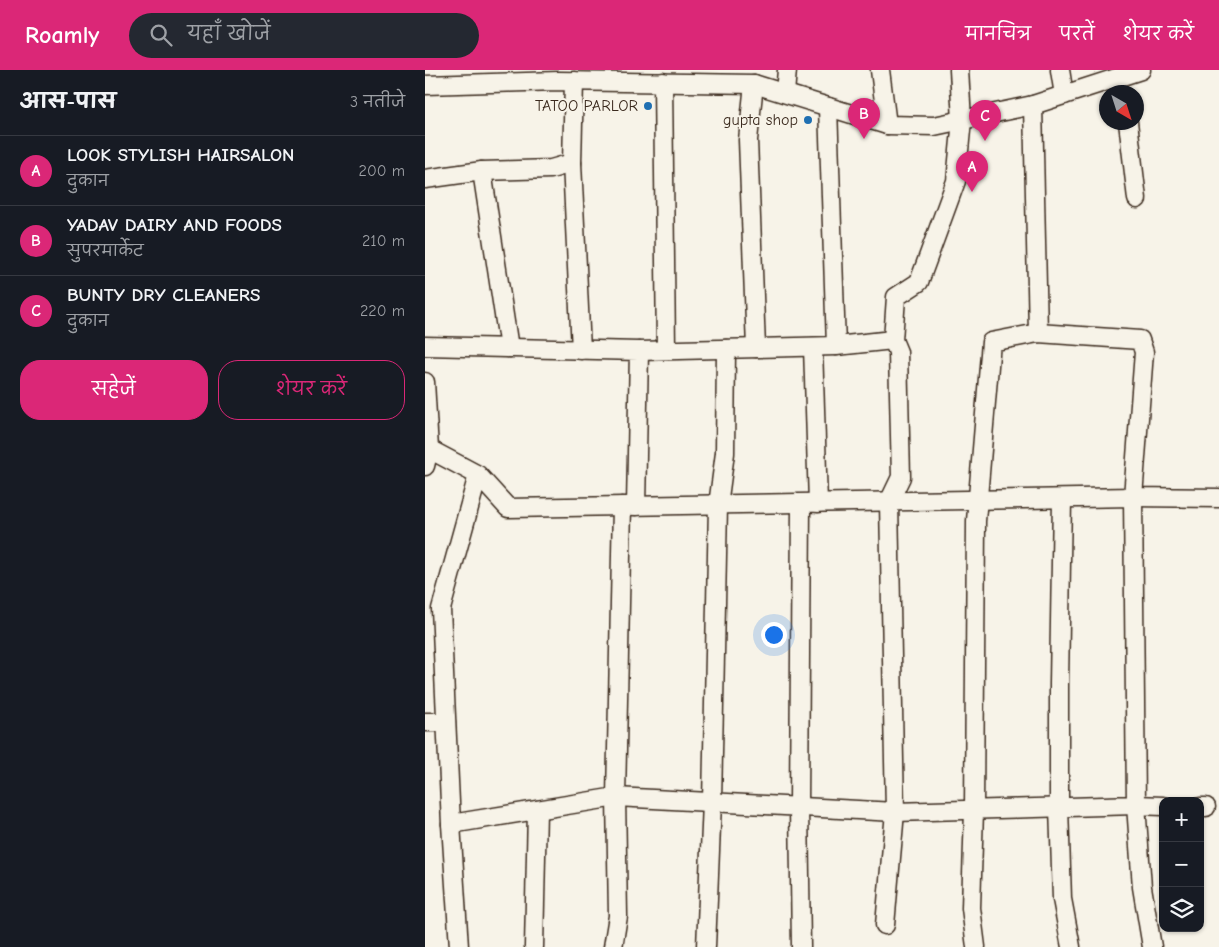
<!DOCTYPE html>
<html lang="hi">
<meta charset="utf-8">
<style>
body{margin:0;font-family:"Comic Neue","Playpen Sans Deva",sans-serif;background:#242831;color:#f1f3f6}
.controls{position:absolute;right:15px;bottom:15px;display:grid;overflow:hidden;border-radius:10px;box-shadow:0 1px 4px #0004}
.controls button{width:45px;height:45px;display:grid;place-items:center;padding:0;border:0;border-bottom:1px solid #363941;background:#171b24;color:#f1f3f6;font:25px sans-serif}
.compass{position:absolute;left:674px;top:15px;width:45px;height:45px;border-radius:50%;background:#171b24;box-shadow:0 1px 4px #0004;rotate:141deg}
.you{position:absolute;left:348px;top:564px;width:18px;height:18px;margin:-12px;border:4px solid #fff;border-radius:50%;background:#1a73e8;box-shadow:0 0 0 8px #1a73e833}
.badge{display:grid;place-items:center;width:32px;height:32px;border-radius:50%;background:#db2777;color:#fff;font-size:16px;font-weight:700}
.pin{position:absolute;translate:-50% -41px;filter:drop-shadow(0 1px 2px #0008)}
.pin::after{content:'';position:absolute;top:26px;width:18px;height:15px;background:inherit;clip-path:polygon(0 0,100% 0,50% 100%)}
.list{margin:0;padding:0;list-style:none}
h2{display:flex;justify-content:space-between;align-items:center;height:65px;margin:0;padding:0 20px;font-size:21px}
h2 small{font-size:16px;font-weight:400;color:#9ea1a6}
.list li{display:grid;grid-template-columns:32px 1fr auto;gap:15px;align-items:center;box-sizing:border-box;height:70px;padding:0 20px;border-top:1px solid #363941}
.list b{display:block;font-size:19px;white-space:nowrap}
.list p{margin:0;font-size:16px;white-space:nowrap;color:#9ea1a6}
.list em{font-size:16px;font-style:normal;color:#9ea1a6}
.actions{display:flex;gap:10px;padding:15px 20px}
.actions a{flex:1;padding:11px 0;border:1px solid #db2777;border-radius:20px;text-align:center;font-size:18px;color:#db2777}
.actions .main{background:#db2777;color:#fff}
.icon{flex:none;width:28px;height:28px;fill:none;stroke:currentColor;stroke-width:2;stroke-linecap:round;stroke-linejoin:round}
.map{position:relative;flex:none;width:794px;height:877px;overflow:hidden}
header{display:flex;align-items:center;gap:30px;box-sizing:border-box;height:70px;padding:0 25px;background:#db2777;color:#fff}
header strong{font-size:24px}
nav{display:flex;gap:28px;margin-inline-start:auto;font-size:18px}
.search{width:350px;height:45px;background:#242831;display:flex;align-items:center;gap:12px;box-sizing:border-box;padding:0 18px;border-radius:28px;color:#9ea1a6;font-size:19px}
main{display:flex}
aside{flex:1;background:#171b24}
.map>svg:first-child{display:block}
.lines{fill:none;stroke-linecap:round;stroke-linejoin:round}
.minor-casing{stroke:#3b2a1e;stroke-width:21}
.minor{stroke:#f7f3e8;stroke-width:18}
.poi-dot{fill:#1f6fb2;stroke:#f7f3e8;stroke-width:2}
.labels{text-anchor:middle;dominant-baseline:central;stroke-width:4;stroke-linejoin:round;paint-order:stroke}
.poi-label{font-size:16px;fill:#3b2a1e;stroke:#f7f3e8;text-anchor:end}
</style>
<header>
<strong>Roamly</strong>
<div class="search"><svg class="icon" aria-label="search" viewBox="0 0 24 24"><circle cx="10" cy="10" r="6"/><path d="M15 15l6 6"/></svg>यहाँ खोजें</div>
<nav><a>मानचित्र</a><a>परतें</a><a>शेयर करें</a></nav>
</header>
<main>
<aside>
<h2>आस-पास<small>3 नतीजे</small></h2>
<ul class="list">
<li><span class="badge">A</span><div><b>LOOK STYLISH HAIRSALON</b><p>दुकान</p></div><em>200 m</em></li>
<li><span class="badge">B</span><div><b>YADAV DAIRY AND FOODS</b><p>सुपरमार्केट</p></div><em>210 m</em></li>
<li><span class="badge">C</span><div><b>BUNTY DRY CLEANERS</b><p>दुकान</p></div><em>220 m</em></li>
</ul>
<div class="actions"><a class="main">सहेजें</a><a>शेयर करें</a></div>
</aside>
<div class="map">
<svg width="794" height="877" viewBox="0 0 794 877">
<rect width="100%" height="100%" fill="#f7f3e8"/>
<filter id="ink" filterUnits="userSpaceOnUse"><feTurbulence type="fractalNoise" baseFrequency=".02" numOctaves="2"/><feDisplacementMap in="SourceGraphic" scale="10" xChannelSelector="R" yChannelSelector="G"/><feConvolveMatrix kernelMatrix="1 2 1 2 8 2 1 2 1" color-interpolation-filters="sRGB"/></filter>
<g filter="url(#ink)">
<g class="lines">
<!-- minor casing -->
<g class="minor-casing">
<g id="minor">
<polyline points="455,0 462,55"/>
<polyline points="635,0 639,25"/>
<polyline points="149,11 147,93 156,280"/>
<polyline points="238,12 241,280"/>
<polyline points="329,14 323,70 331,278"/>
<polyline points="0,15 133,11 329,14 462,55 509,56 608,35 716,0"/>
<polyline points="360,23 362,0"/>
<polyline points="608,35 613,263"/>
<polyline points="703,52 712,129"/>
<polyline points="57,101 84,278"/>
<polyline points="0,109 57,101 126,99 147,93"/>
<polyline points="0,276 214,281 211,436"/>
<polyline points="411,276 468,270"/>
<polyline points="388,277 393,433"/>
<polyline points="214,281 411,276 403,37"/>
<polyline points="0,312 4,379 0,396"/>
<polyline points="4,379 53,405 83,438 708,427 711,735 470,742 191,727 26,754 16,539 53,405"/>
<polyline points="637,429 634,614 634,737 637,829 646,877"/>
<polyline points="376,434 374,737 376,877"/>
<polyline points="0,652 21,652"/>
<polyline points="775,737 781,737"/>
<polyline points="26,754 34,877"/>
<polyline points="460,855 470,742 464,432 476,407 473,282 468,270 471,227 494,212 531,111 537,50 534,0"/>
<polyline points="109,877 112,740"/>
<polyline points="188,877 193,846 191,727 197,436"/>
<polyline points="281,877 287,732 293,435 300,383 301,279"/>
<polyline points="551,877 546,838 549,740 551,451 566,272 613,263 715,270 719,282 708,427 794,428"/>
<polyline points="727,877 717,817 711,735 738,736"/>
</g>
</g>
<!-- minor -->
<use href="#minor" class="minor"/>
</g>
</g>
<!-- markers -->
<g class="poi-dot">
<circle cx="223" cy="36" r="5"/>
<circle cx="383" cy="50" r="5"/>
</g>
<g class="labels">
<!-- poi labels -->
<g class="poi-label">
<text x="213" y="36">TATOO PARLOR</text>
<text x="373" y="50">gupta shop</text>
</g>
</g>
</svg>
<div class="controls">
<button>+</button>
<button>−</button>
<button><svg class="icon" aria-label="layers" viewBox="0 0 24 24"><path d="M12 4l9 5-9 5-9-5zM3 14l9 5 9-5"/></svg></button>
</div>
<svg class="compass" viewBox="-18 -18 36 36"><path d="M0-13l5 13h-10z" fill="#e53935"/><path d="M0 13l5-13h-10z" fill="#9ea1a6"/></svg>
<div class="you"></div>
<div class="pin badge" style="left:547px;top:122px">A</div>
<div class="pin badge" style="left:439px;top:69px">B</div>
<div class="pin badge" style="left:560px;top:71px">C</div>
</div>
</main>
